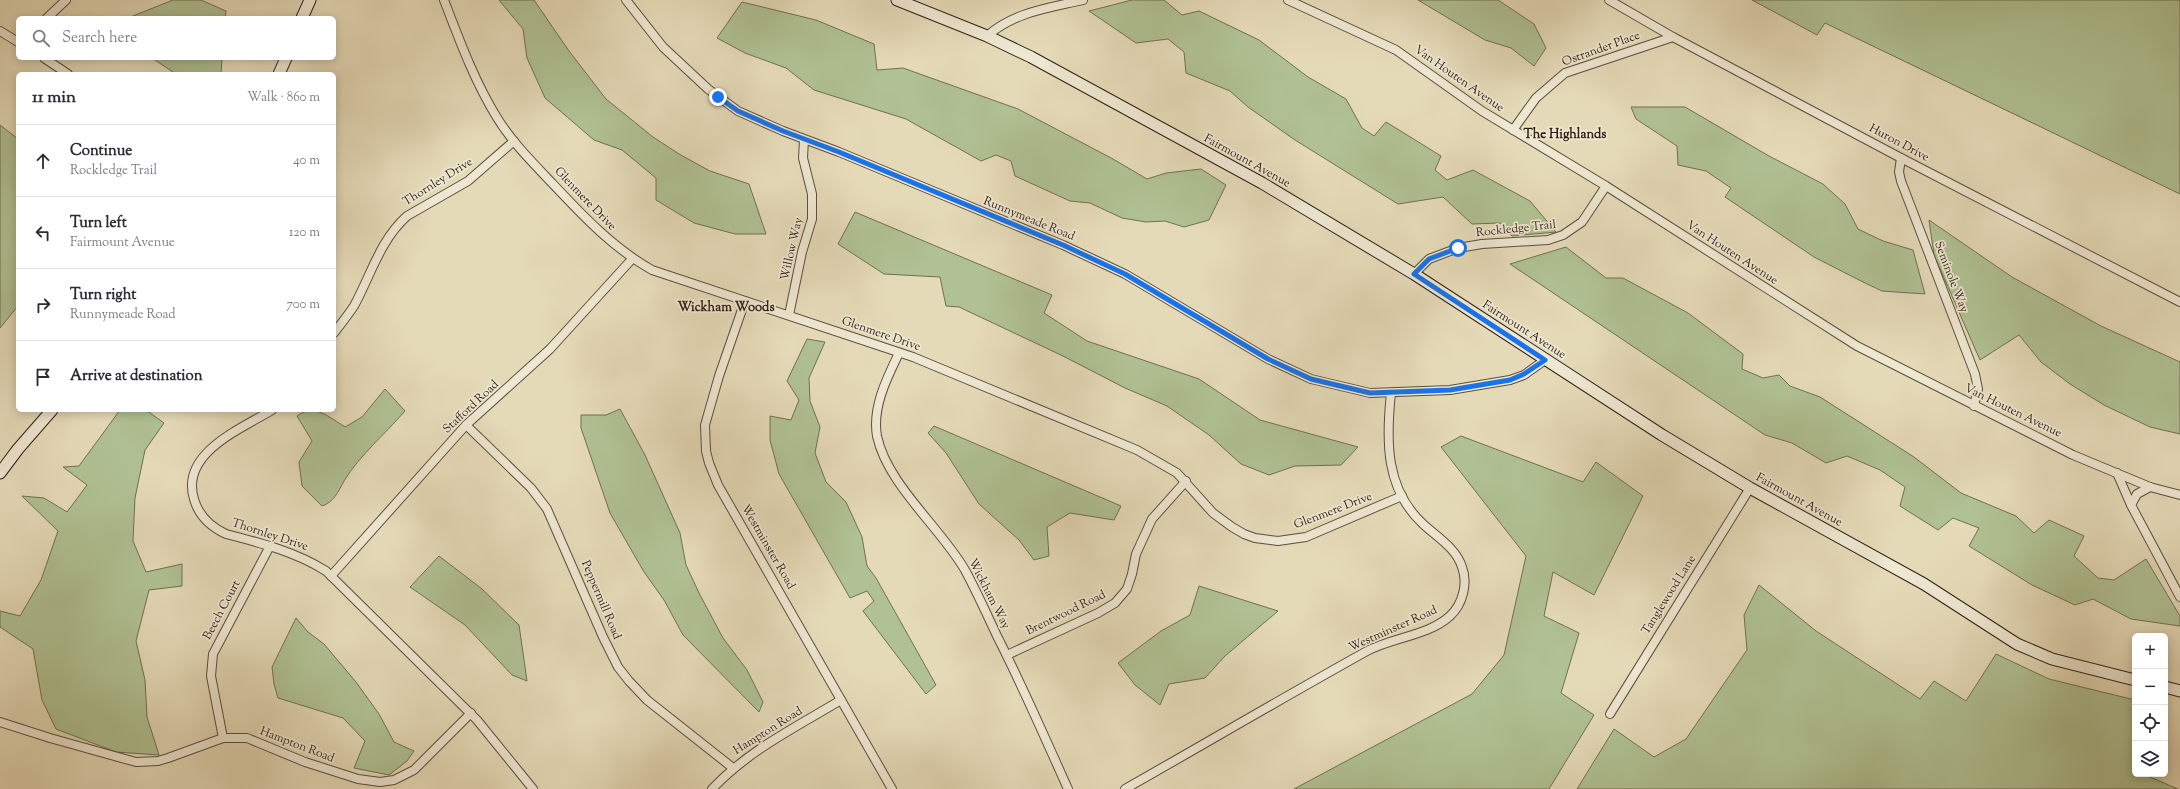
<!DOCTYPE html>
<meta charset="utf-8">
<style>
body{margin:0;font-family:"Sorts Mill Goudy",serif;background:#f2f2f3;color:#2b2b33}
.controls{position:absolute;right:12px;bottom:12px;display:grid;overflow:hidden;border-radius:6px;box-shadow:0 2px 10px #0003}
.controls button{width:36px;height:36px;display:grid;place-items:center;padding:0;border:0;border-bottom:1px solid #e1e1e2;background:#fff;color:#2b2b33;font:20px sans-serif}
.stop{position:absolute;width:12px;height:12px;margin:-9px;border:3px solid #1a73e8;border-radius:50%;background:#fff}
.stop.end{background:#1a73e8;border-color:#fff;box-shadow:0 1px 4px #0008}
.list{margin:0;padding:0;list-style:none}
h2{display:flex;justify-content:space-between;align-items:center;height:52px;margin:0;padding:0 16px;font-size:17px}
h2 small{font-size:13px;font-weight:400;color:#7c7c81}
.list li{display:grid;grid-template-columns:26px 1fr auto;gap:12px;align-items:center;box-sizing:border-box;height:72px;padding:0 16px;border-top:1px solid #e1e1e2}
.list b{display:block;font-size:15px;white-space:nowrap}
.list p{margin:0;font-size:13px;white-space:nowrap;color:#7c7c81}
.list em{font-size:13px;font-style:normal;color:#7c7c81}
.icon{flex:none;width:22px;height:22px;fill:none;stroke:currentColor;stroke-width:2;stroke-linecap:round;stroke-linejoin:round}
.map{position:relative;flex:none;width:2180px;height:789px;overflow:hidden}
.search{position:absolute;background:#fff;box-shadow:0 2px 10px #0003;left:16px;top:16px;width:320px;height:44px;display:flex;align-items:center;gap:10px;box-sizing:border-box;padding:0 14px;border-radius:6px;color:#7c7c81;font-size:15px}
.panel{position:absolute;background:#fff;box-shadow:0 2px 10px #0003;left:16px;top:72px;width:320px;height:340px;border-radius:6px}
.map>svg:first-child{display:block}
.green{fill:#b0c193;stroke:#707054}
.lines{fill:none;stroke-linecap:round;stroke-linejoin:round}
.street-casing{stroke:#5c4e3d;stroke-width:10}
.secondary-casing{stroke:#2f1f14;stroke-width:13}
.street{stroke:#eee7d1;stroke-width:8}
.secondary{stroke:#eee7d1;stroke-width:11}
.route{stroke:#1a73e8;stroke-width:5}
.labels{text-anchor:middle;dominant-baseline:central;stroke-width:3.5;stroke-linejoin:round;paint-order:stroke}
.street-label{font-size:12px;fill:#2f1f14;stroke:#eee7d1}
.neighbourhood-label{font-size:13px;font-weight:bold;fill:#2f1f14;stroke:#eee7d1}
</style>
<div class="map">
<svg width="2180" height="789" viewBox="0 0 2180 789">
<rect width="100%" height="100%" fill="#e5dab8"/>
<filter id="stains"><feTurbulence type="fractalNoise" baseFrequency=".005" numOctaves="4"/><feColorMatrix values="0 0 0 0 .2 0 0 0 0 .09 0 0 0 0 .02 0 0 0 .5 -.17"/></filter>
<radialGradient id="worn" r=".72"><stop offset=".6" stop-color="#630" stop-opacity="0"/><stop offset="1" stop-color="#630" stop-opacity=".3"/></radialGradient>
<!-- green -->
<g class="green">
<polygon points="173,0 201,0 226,11 225,18 128,18"/>
<polygon points="499,0 534,0 569,51 606,99 653,137 679,154 710,171 749,184 766,234 735,234 694,223 656,200 656,178 622,150 594,140 545,98 527,58 523,29"/>
<polygon points="1132,0 1164,0 1182,15 1199,11 1259,40 1308,77 1346,99 1362,128 1374,136 1386,122 1441,156 1435,170 1447,180 1473,170 1530,201 1556,232 1512,236 1500,223 1472,224 1443,197 1398,204 1295,140 1248,107 1230,91 1186,73 1184,52 1168,39 1136,43 1089,11"/>
<polygon points="1418,0 1498,0 1534,24 1546,48 1534,66 1511,48 1485,40"/>
<polygon points="1752,0 2180,0 2180,194 1825,23 1817,35"/>
<polygon points="742,2 816,20 874,44 877,70 903,68 1018,109 1113,159 1147,179 1166,173 1201,169 1226,185 1209,220 1184,227 1165,221 1146,222 1122,218 1090,203 1070,201 1015,176 1011,161 996,155 981,161 906,119 814,90 786,68 745,53 717,38"/>
<polygon points="152,58 222,58 221,74 176,74"/>
<polygon points="1631,107 1685,107 1769,156 1823,184 1845,204 1858,229 1883,241 1913,250 1925,294 1882,291 1863,282 1814,257 1725,197 1731,188 1706,171 1678,165 1677,146 1636,119"/>
<polygon points="0,125 18,139 18,306 0,328"/>
<polygon points="855,212 1052,295 1044,313 1087,341 1199,379 1260,420 1358,447 1341,465 1295,466 1269,475 1241,464 1209,435 1167,406 1125,388 1063,356 959,307 946,306 940,277 884,274 838,244"/>
<polygon points="1929,220 2012,277 2101,326 2180,362 2180,434 2150,427 2104,405 2070,384 2041,362 2019,335 1980,360 1934,255"/>
<polygon points="1566,247 1606,278 1623,278 1688,313 1743,354 1742,369 1763,378 1779,375 1790,386 1820,397 1914,457 1961,493 2016,516 2034,533 2049,520 2084,536 2074,556 2098,578 2114,580 2146,559 2180,616 2180,626 2131,619 2093,599 2075,605 2032,585 1969,546 1979,528 1953,518 1938,530 1900,506 1905,487 1880,470 1847,456 1826,463 1792,443 1765,435 1510,264"/>
<polygon points="807,339 825,342 809,378 810,401 820,427 815,453 826,482 846,502 862,537 867,566 876,578 936,685 926,694 863,611 874,601 867,591 850,598 779,474 770,440 770,416 791,420 799,400 787,381"/>
<path d="M385 389 405 411C384 435 360 455 344 481 338 492 334 502 322 506L302 486 299 462 312 441 297 416C314 403 329 417 345 427L362 417Z"/>
<polygon points="620,409 645,455 680,533 686,565 700,595 723,638 747,670 763,702 759,712 683,635 664,600 644,572 610,513 581,428 581,415 606,415"/>
<polygon points="120,410 146,410 164,423 145,450 135,498 133,541 146,572 182,564 182,586 149,590 136,641 145,680 147,717 159,755 116,752 56,729 42,700 33,649 0,627 0,611 20,616 41,580 58,531 22,496 44,498 67,512 87,485 63,467 79,466"/>
<polygon points="934,426 1121,506 1114,520 1070,513 1047,527 1049,556 1034,560 1019,540 979,504 946,453 928,433"/>
<polygon points="1461,436 1583,482 1596,462 1643,496 1594,595 1553,572 1544,616 1579,633 1561,693 1594,715 1549,789 1294,789 1472,694 1504,655 1526,556 1441,447"/>
<polygon points="439,556 482,589 519,625 527,681 512,675 465,625 410,587"/>
<polygon points="1759,585 1816,631 1920,699 1934,681 1966,701 1996,654 2049,679 2135,700 2135,774 2143,774 2178,789 1577,789 1614,729 1654,757 1686,739 1747,650 1744,615"/>
<polygon points="1199,586 1278,611 1225,656 1205,678 1169,684 1160,705 1135,685 1118,663 1161,631 1190,615"/>
<polygon points="296,618 308,632 324,644 356,682 379,714 394,742 414,751 407,761 389,775 354,768 365,741 343,718 278,698 274,684 272,667"/>
</g>
<g class="lines">
<!-- street casing -->
<g class="street-casing">
<g id="street">
<path d="M444 0C459 39 474 80 496 116 511 141 532 162 552 183 583 216 613 248 652 270L913 357 1137 450 1177 473 1213 513 1232 527 1244 534 1255 538 1278 541 1306 537 1402 496"/>
<polyline points="626,0 663,47 708,89 738,111 783,131 839,152 1063,245 1125,274 1268,359 1311,379 1370,393 1450,390 1510,380 1524,375 1545,360"/>
<polyline points="1288,0 1396,50 1482,111 1606,186 1857,346 2073,455 2150,487 2180,495"/>
<polyline points="1609,0 1673,37 1901,158 2180,302"/>
<polyline points="47,18 66,0"/>
<polyline points="0,31 18,42"/>
<path d="M987 36C1014 12 1049 8 1083 0"/>
<polyline points="44,58 68,74"/>
<polyline points="1513,130 1536,98 1565,73 1673,37"/>
<polyline points="1901,158 1899,172 1901,181 1975,374 1978,389 1974,406"/>
<polyline points="1414,274 1429,259 1458,248 1482,244 1548,240 1563,235 1582,222 1606,186"/>
<polyline points="745,301 719,376 705,425 706,451 709,463 718,485 892,789"/>
<polyline points="789,315 802,252 812,219 812,194 803,158 804,140"/>
<path d="M334 333C341 324 348 315 354 306 371 275 380 240 407 216L468 181 514 141"/>
<path d="M899 353C887 378 872 407 877 436 887 484 940 527 965 570 977 592 987 615 998 638 1023 687 1045 738 1068 789"/>
<path d="M272 410C241 429 180 453 194 499 199 517 211 527 226 534 261 543 296 552 326 571L477 720 533 789"/>
<polyline points="466,425 531,488 547,509 603,637 618,667 629,681 647,700 733,768"/>
<polyline points="2117,473 2131,505"/>
<polyline points="2150,487 2137,494 2131,505 2180,597"/>
<polyline points="331,576 466,425 550,349 632,259"/>
<polyline points="1007,655 1098,613 1115,603 1127,589 1132,574 1136,554 1152,519 1186,481"/>
<polyline points="1610,714 1750,488"/>
<polyline points="0,722 50,738 136,762 158,761 168,758 223,738 247,738 305,762 358,779 380,782 394,780 414,770 471,713"/>
<polyline points="223,738 211,676 213,654 270,546"/>
<path d="M712 789C749 750 796 727 841 700"/>
<path d="M1125 789C1206 743 1286 696 1367 651 1393 637 1428 636 1450 616 1463 604 1468 583 1462 567 1456 548 1437 537 1423 524 1385 489 1386 440 1391 393"/>
</g>
</g>
<!-- secondary casing -->
<g class="secondary-casing">
<g id="secondary">
<polyline points="897,0 987,36 1031,57 1262,183 1414,274 1662,435 1750,488 1924,584 2017,644 2052,659 2135,680"/>
<polyline points="302,18 310,0"/>
<polyline points="279,74 286,58"/>
<polyline points="0,473 18,449 52,410"/>
<polyline points="2165,687 2180,691"/>
</g>
</g>
<!-- street -->
<use href="#street" class="street"/>
<!-- secondary -->
<use href="#secondary" class="secondary"/>
</g>
<g class="lines">
<!-- route -->
<polyline class="route" points="718,97 738,111 783,131 839,152 1063,245 1125,274 1268,359 1311,379 1370,393 1450,390 1510,380 1524,374 1545,360 1414,274 1429,259 1458,248"/>
</g>
<g class="labels">
<!-- street labels -->
<g class="street-label">
<text transform="translate(1601 49) rotate(-20)">Ostrander Place</text>
<text transform="translate(1459 79) rotate(35)">Van Houten Avenue</text>
<text transform="translate(1899 143) rotate(28)">Huron Drive</text>
<text transform="translate(1247 161) rotate(29)">Fairmount Avenue</text>
<text transform="translate(438 182) rotate(-32)">Thornley Drive</text>
<text transform="translate(585 199) rotate(46)">Glenmere Drive</text>
<text transform="translate(1029 219) rotate(22)">Runnymeade Road</text>
<text transform="translate(1516 229) rotate(-6)">Rockledge Trail</text>
<text transform="translate(792 249) rotate(-77)">Willow Way</text>
<text transform="translate(1732 253) rotate(33)">Van Houten Avenue</text>
<text transform="translate(1951 277) rotate(69)">Seminole Way</text>
<text transform="translate(1524 330) rotate(33)">Fairmount Avenue</text>
<text transform="translate(881 334) rotate(19)">Glenmere Drive</text>
<text transform="translate(471 407) rotate(-43)">Stafford Road</text>
<text transform="translate(2013 411) rotate(26)">Van Houten Avenue</text>
<text transform="translate(1799 500) rotate(29)">Fairmount Avenue</text>
<text transform="translate(1333 511) rotate(-21)">Glenmere Drive</text>
<text transform="translate(270 535) rotate(18)">Thornley Drive</text>
<text transform="translate(768 547) rotate(60)">Westminster Road</text>
<text transform="translate(989 594) rotate(63)">Wickham Way</text>
<text transform="translate(1669 595) rotate(-58)">Tanglewood Lane</text>
<text transform="translate(601 600) rotate(67)">Peppermill Road</text>
<text transform="translate(222 610) rotate(-62)">Beech Court</text>
<text transform="translate(1066 613) rotate(-26)">Brentwood Road</text>
<text transform="translate(1393 629) rotate(-24)">Westminster Road</text>
<text transform="translate(768 731) rotate(-32)">Hampton Road</text>
<text transform="translate(297 745) rotate(21)">Hampton Road</text>
</g>
<!-- neighbourhood labels -->
<g class="neighbourhood-label">
<text x="1565" y="135">The Highlands</text>
<text x="726" y="308">Wickham Woods</text>
</g>
</g>
<rect width="100%" height="100%" filter="url(#stains)"/>
<rect width="100%" height="100%" fill="url(#worn)"/>
</svg>
<div class="controls">
<button>+</button>
<button>−</button>
<button><svg class="icon" aria-label="locate" viewBox="0 0 24 24"><circle cx="12" cy="12" r="6"/><path d="M12 2v4M12 18v4M2 12h4M18 12h4"/></svg></button>
<button><svg class="icon" aria-label="layers" viewBox="0 0 24 24"><path d="M12 4l9 5-9 5-9-5zM3 14l9 5 9-5"/></svg></button>
</div>
<div class="stop" style="left:1458px;top:248px"></div>
<div class="stop end" style="left:718px;top:97px"></div>
<div class="search"><svg class="icon" aria-label="search" viewBox="0 0 24 24"><circle cx="10" cy="10" r="6"/><path d="M15 15l6 6"/></svg>Search here</div>
<section class="panel">
<h2>11 min<small>Walk · 860 m</small></h2>
<ul class="list">
<li><svg class="icon" aria-label="ahead" viewBox="0 0 24 24"><path d="M12 20V5M6 11l6-6 6 6"/></svg><div><b>Continue</b><p>Rockledge Trail</p></div><em>40 m</em></li>
<li><svg class="icon" aria-label="left" viewBox="0 0 24 24"><path d="M17 20v-9H6M10 6l-5 5 5 5"/></svg><div><b>Turn left</b><p>Fairmount Avenue</p></div><em>120 m</em></li>
<li><svg class="icon" aria-label="right" viewBox="0 0 24 24"><path d="M7 20v-9h11M14 6l5 5-5 5"/></svg><div><b>Turn right</b><p>Runnymeade Road</p></div><em>700 m</em></li>
<li><svg class="icon" aria-label="arrive" viewBox="0 0 24 24"><path d="M6 21V4h12l-3 4 3 4H6"/></svg><div><b>Arrive at destination</b></div></li>
</ul>
</section>
</div>
